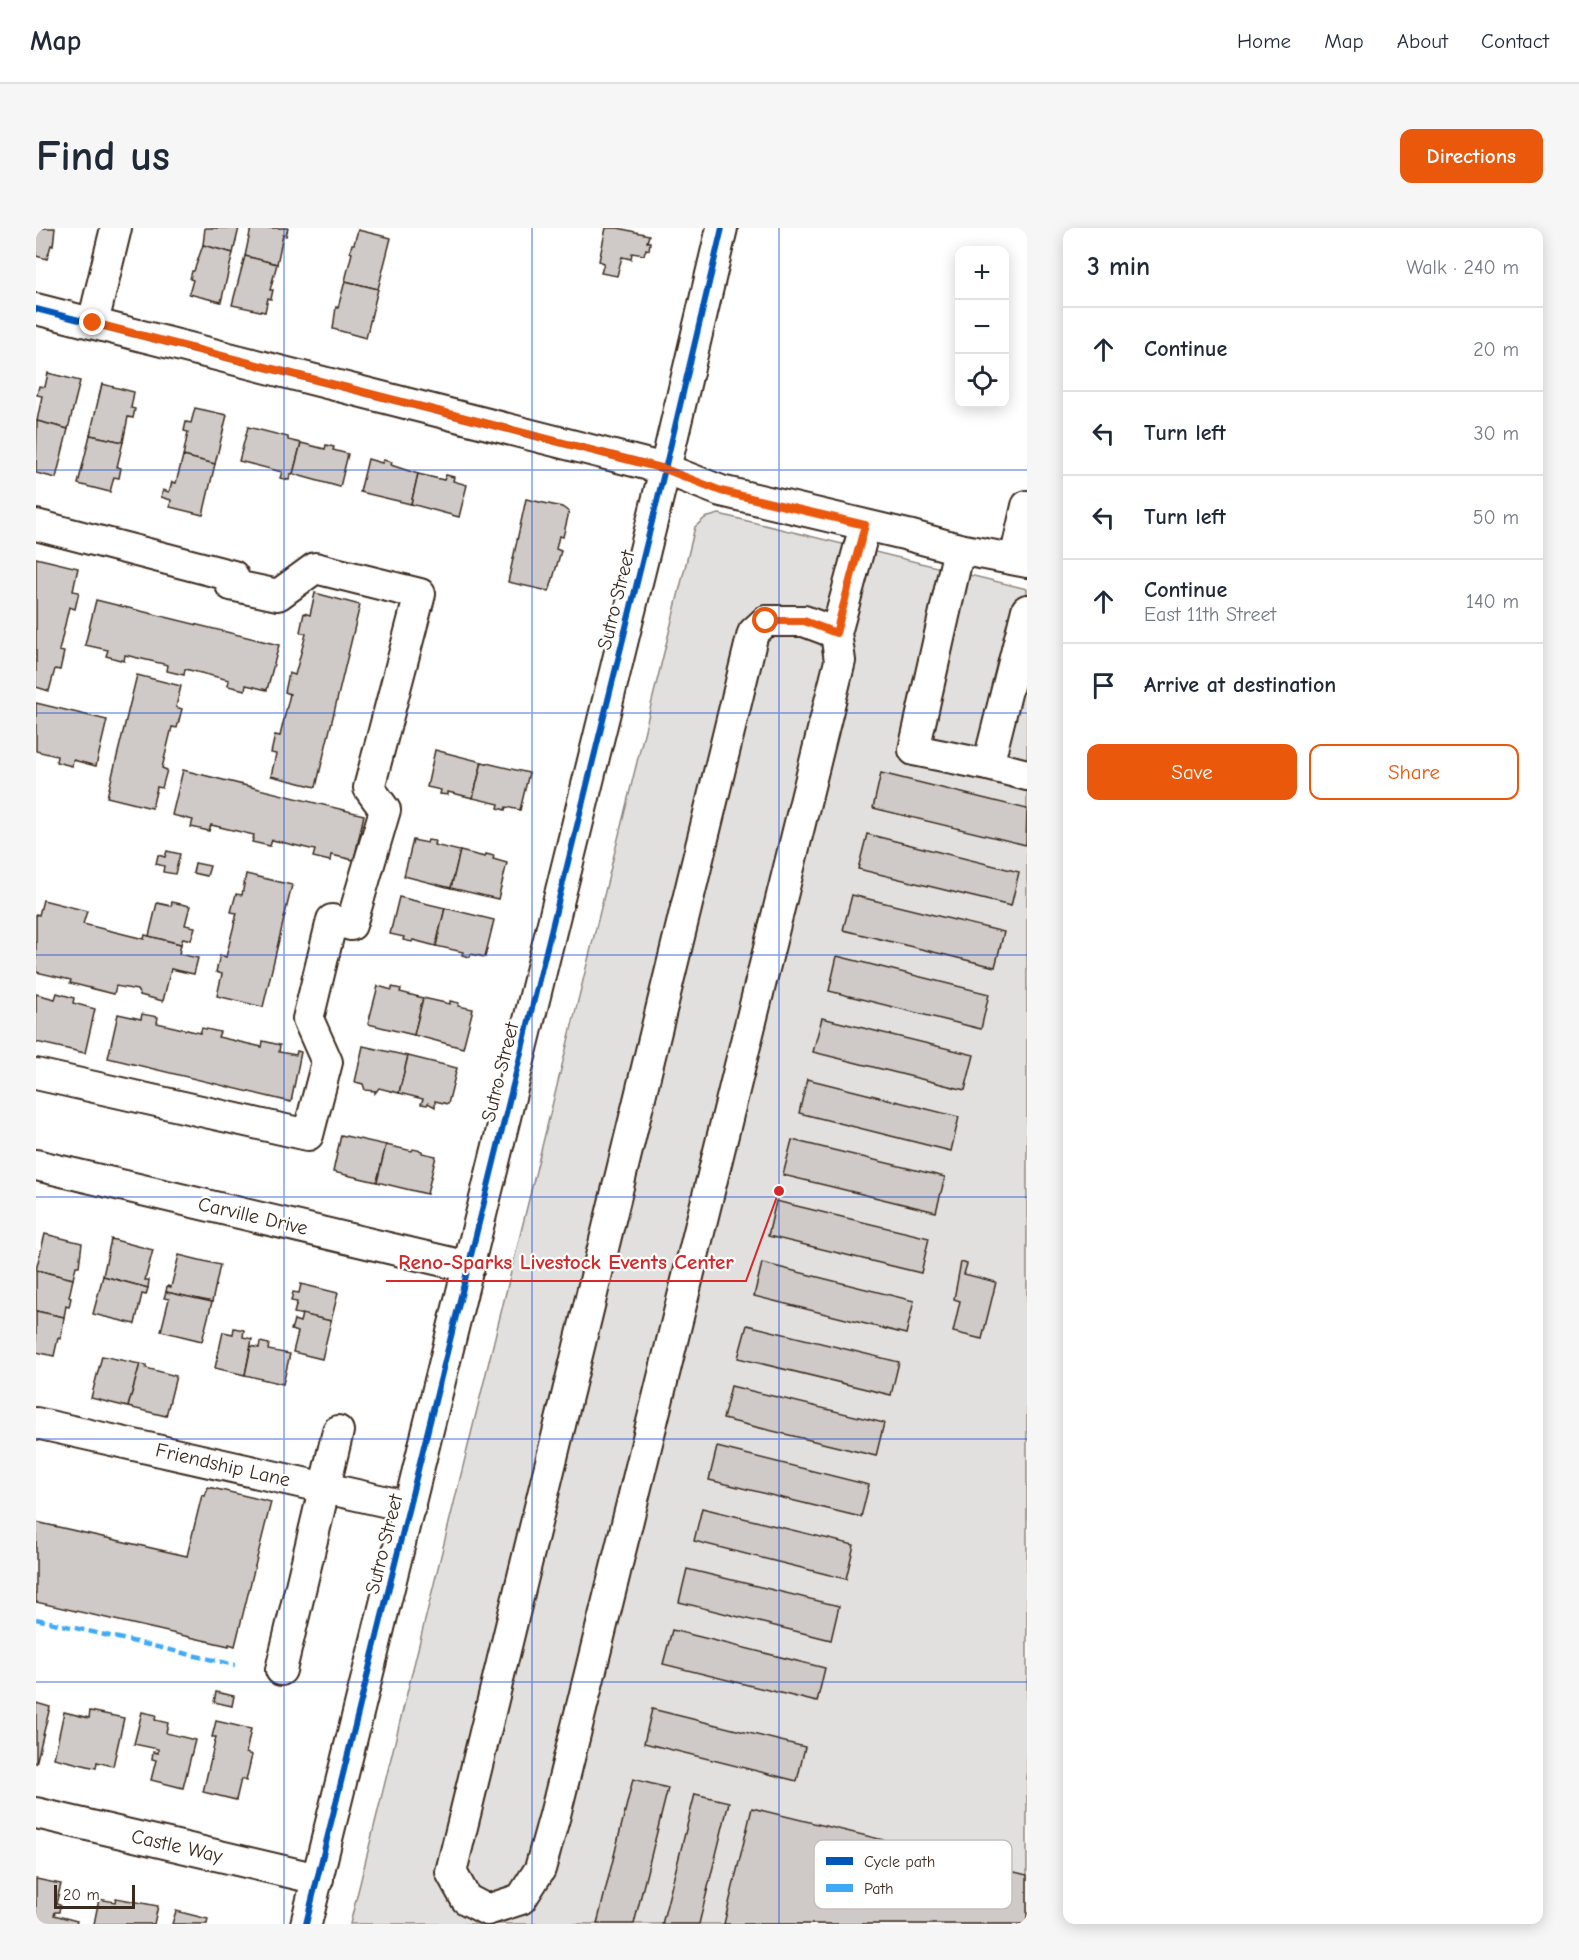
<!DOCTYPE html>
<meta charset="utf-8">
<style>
body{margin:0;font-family:"Comic Neue",sans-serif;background:#f6f6f7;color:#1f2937}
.controls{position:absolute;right:18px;top:18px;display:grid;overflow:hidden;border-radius:12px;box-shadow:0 3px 15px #0003}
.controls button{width:54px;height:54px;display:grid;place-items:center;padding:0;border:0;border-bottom:2px solid #e0e1e3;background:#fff;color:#1f2937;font:30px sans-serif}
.scale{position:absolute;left:18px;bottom:15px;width:81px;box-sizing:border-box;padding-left:6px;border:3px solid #3b2a1e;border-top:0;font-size:16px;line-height:21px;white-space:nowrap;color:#3b2a1e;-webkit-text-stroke:4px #fff;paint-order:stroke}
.stop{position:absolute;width:18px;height:18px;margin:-14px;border:4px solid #ea580c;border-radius:50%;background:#fff}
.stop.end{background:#ea580c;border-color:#fff;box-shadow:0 2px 6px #0008}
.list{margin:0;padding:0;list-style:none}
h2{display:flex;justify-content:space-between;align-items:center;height:78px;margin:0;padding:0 24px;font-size:26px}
h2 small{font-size:20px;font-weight:400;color:#747a83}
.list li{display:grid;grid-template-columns:39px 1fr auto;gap:18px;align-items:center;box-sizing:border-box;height:84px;padding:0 24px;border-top:2px solid #e0e1e3}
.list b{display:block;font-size:22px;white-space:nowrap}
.list p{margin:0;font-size:20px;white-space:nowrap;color:#747a83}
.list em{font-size:20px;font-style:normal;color:#747a83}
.actions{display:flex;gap:12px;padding:18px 24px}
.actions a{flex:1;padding:14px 0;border:2px solid #ea580c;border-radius:12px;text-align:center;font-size:21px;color:#ea580c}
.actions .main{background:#ea580c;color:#fff}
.icon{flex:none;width:33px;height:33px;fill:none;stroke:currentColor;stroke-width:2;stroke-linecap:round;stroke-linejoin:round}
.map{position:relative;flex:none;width:991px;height:1696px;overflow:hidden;border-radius:12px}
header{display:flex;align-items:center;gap:36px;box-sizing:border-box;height:84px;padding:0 30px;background:#fff;border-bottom:2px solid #e0e1e3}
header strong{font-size:28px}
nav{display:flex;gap:33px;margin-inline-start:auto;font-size:21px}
.intro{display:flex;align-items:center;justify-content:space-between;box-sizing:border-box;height:144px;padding:0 36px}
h1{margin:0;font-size:42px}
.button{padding:15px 27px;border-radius:12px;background:#ea580c;color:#fff;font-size:21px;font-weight:700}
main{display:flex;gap:36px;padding:0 36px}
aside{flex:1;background:#fff;border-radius:12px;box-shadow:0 3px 15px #0003}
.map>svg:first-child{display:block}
.green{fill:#e2e0de;stroke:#8e857e;stroke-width:1.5}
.building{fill:#cfcac7;stroke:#3b2a1e;stroke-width:1.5}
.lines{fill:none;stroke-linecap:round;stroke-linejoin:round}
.minor-casing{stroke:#3b2a1e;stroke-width:34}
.minor{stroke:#fff;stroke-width:30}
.quiet{stroke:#3fa9f5;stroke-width:4.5;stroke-dasharray:9 4.5;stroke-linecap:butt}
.cycleway-casing{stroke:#fff;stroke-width:10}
.cycleway{stroke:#0057b8;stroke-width:6}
.route{stroke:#ea580c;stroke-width:8}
.grid{fill:none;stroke:#1d4ed8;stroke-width:1.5;stroke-opacity:0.55}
.labels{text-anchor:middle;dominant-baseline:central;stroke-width:4.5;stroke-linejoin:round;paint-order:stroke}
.street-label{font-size:20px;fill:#3b2a1e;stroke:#fff}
.key{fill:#fff;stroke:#c4bfbc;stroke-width:1.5}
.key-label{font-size:16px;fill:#3b2a1e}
.leader{fill:none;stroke:#d62828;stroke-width:2}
.callout-dot{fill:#d62828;stroke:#fff;stroke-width:2}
.callout-label{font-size:21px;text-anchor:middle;font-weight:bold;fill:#d62828;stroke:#fff;stroke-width:4.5;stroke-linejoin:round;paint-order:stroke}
</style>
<header>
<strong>Map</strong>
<nav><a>Home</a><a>Map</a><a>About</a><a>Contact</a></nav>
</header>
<div class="intro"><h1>Find us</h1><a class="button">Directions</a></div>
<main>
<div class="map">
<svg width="991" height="1696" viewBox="0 0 991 1696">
<rect width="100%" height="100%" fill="#fff"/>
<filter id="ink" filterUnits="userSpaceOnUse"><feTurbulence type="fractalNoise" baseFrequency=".0167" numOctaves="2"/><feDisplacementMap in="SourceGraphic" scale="12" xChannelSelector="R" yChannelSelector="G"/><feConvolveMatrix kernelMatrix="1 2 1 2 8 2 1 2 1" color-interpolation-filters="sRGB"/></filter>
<g filter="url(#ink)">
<!-- green -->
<polygon class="green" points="683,286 991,361 991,1696 314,1696 659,299 669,290"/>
<!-- building -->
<g class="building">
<polygon points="0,0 19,0 17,18 15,17 11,31 0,28"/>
<polygon points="169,0 203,0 197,25 167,17"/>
<polygon points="215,0 252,0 250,8 247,7 241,36 209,28"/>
<polygon points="570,0 582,0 613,7 611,14 614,14 613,22 610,21 608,27 596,25 595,31 586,29 581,48 565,45 568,35 563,33"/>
<polygon points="322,2 355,10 342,61 309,53 316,25 314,24 316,16 318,16"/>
<polygon points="167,17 197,25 185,74 153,66 157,52 154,51 156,43 158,43"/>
<polygon points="209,28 241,36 234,62 237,62 235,71 232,70 229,84 196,77"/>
<polygon points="309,53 342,61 330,110 297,101 300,79 302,80"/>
<polygon points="12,145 44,153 32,201 1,193 6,168 1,167 3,158 9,159"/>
<polygon points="66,156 98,164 95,180 99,181 97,190 92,189 87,214 54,207"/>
<polygon points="159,180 191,187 179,236 147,228 152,204 148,203 150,194 155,195"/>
<polygon points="1,193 32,201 20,250 0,245"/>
<polygon points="212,199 252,209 252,212 265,215 257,246 254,246 253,252 244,250 246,244 203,233"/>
<polygon points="54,207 87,214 81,239 85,240 83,250 78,249 74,264 42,256"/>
<polygon points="265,215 289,221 290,217 298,219 297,222 312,226 304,259 257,246"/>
<polygon points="147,228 179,236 167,287 134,279 135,272 125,269 127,262 133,264 136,254 140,255"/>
<polygon points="332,231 346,235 347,232 356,234 355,237 382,246 375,276 324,264"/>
<polygon points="382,246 408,252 410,247 418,249 417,253 431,257 423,289 375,276"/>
<polygon points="490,271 526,279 533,284 527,309 523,308 520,321 525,323 514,361 512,363 472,354"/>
<polygon points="0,330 42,340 37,363 43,364 39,381 33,379 23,423 28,424 24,442 19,441 13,463 0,459"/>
<polygon points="279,365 324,377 280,559 235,548 240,526 235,525 239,507 244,508 254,466 249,464 253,445 259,447 270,406 264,404 268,385 274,387"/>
<polygon points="60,372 243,417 231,462 210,457 209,462 192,458 193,452 149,441 148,447 131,443 132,437 89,427 88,433 70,428 72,422 49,417"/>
<polygon points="101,447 145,458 140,479 146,481 141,500 136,499 126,540 131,542 126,560 121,559 116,580 71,569"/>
<polygon points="0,475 71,492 60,538 37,532 36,538 20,534 21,528 0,523"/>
<polygon points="399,522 446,534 437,570 412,564 412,567 404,566 405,562 391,559"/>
<polygon points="446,534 493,545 484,582 470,579 469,582 462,580 463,576 437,570"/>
<polygon points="147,542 328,587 318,632 295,627 294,633 277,629 279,622 236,612 234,618 216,614 218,607 175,597 173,603 155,599 157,592 136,587"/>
<polygon points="845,545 991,581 990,617 837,580"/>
<polygon points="831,606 983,644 975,678 822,641"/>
<polygon points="377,612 391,615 392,612 399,613 398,617 424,623 415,660 368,648"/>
<polygon points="131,623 144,626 139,646 127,644 128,638 120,636 122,627 129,629"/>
<polygon points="424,623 449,629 450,626 458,628 457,631 471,635 462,671 415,660"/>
<polygon points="159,635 174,638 171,648 157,645"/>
<polygon points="210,646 256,657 227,779 181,768 186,746 180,744 184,727 190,729 201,685 195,684 200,666 206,667"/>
<polygon points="816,667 968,704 959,739 807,702"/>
<polygon points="363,669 409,680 400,718 377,712 376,714 367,712 368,709 354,706"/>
<polygon points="7,672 51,683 47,696 108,711 109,707 145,716 143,726 162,730 158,746 135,741 127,773 104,767 101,762 80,758 78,766 34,755 35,752 0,744 0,686 3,687"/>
<polygon points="136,674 154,678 149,697 159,699 155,712 147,710 145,716 113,708 121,675 135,678"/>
<polygon points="409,680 458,692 449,729 435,726 434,729 426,727 427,724 400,718"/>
<polygon points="801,728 953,766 945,801 793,763"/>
<polygon points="342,758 356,762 356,759 365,761 364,764 387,770 378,807 332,796"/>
<polygon points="21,765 38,770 37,775 59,781 49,825 0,814 0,766 19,771"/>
<polygon points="387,770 414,776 414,773 423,775 422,778 437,781 427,820 378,807"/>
<polygon points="82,786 105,791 106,786 122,789 121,795 164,805 166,800 184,804 182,809 226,819 227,813 244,817 243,824 260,827 261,823 265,824 255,874 72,830"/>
<polygon points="786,790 938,827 929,862 777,824"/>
<polygon points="327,818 372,828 363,865 343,860 339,865 339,863 329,862 327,856 319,854"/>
<polygon points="372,828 421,840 412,876 399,873 399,879 392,875 391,877 385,876 387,871 363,865"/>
<polygon points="771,851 923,889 915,923 763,885"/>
<polygon points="305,907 350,917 341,954 297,944"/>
<polygon points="756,912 909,949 900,984 747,947"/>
<polygon points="350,917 376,923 377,921 386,923 386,925 400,928 391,966 341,954"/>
<polygon points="740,973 893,1010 885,1045 732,1008"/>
<polygon points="9,1006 46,1015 43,1038 40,1038 37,1051 0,1042"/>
<polygon points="75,1011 117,1022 109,1052 113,1052 112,1060 67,1048"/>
<polygon points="143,1027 184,1037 176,1074 130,1064 131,1058 135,1059"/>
<polygon points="925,1034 931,1036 928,1046 960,1054 946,1111 917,1104 924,1073 918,1071"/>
<polygon points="726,1035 878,1073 870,1106 718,1068"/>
<polygon points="0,1042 37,1051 33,1069 35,1070 33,1079 30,1078 28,1089 0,1083"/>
<polygon points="67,1048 112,1060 110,1067 106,1066 99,1096 57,1086"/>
<polygon points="265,1056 302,1065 295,1093 258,1085 261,1074 255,1073 257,1064 263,1065"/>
<polygon points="130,1064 176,1074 166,1113 125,1103 133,1071 128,1070"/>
<polygon points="0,1083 28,1089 25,1111 22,1110 18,1128 0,1124"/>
<polygon points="266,1086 295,1093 286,1131 257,1124 262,1104 255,1102 258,1092 264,1094"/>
<polygon points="711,1097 863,1134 855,1167 702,1130"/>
<polygon points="198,1100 208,1102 207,1109 216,1111 209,1147 179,1140 187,1104 197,1106"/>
<polygon points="224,1114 233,1116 232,1122 254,1126 247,1156 209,1147 215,1118 223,1120"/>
<polygon points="66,1128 104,1136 92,1179 55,1170"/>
<polygon points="104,1136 110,1137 110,1140 140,1148 130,1188 92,1179"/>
<polygon points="695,1158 848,1195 840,1228 687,1191"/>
<polygon points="681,1219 833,1257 825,1289 673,1252"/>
<polygon points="172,1259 235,1274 199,1418 193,1416 193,1418 0,1374 0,1294 151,1328 166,1267 169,1268"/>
<polygon points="666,1280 818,1317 810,1351 658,1313"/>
<polygon points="651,1341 803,1378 795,1412 643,1374"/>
<polygon points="636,1402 789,1440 781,1474 627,1436"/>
<polygon points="180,1464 198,1468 196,1478 178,1474"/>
<polygon points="0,1475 14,1479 0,1536"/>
<polygon points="616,1481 769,1519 761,1553 608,1515"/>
<polygon points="54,1483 88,1490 77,1538 61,1534 60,1540 18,1530 28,1484 53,1490"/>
<polygon points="106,1484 120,1487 119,1492 132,1495 130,1505 159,1512 147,1560 115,1552 120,1532 116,1531 117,1524 122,1525 122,1521 98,1516"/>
<polygon points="180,1493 215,1501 210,1525 216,1527 210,1553 205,1551 200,1572 167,1564 180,1509 176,1509"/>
<polygon points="597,1551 632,1560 598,1696 561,1696"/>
<polygon points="659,1566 693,1574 663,1696 626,1696"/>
<polygon points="716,1580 991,1647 991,1696 688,1696"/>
<polygon points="0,1651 25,1656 20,1676 24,1677 23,1684 19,1684 18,1687 41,1693 40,1696 0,1696"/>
<polygon points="80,1670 122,1678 118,1696 58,1696 63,1671 79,1674"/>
<polygon points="140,1683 172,1691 171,1696 136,1696"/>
</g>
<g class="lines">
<!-- minor casing -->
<g class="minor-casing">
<g id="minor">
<polyline points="0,81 629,241 685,263 872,307 923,321 991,334"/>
<polyline points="57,95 80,0"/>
<polyline points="0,297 197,348 195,357 242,367 279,340 384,366 333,560 349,582 315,697 296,692 272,791 291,834 272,907 0,846"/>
<polyline points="923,321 878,522 952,537"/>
<polyline points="979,331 991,278"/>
<polyline points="991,382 952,537 991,547"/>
<polyline points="800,405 768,393 730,393 717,405 415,1644 430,1671 451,1682 485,1671 504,1641 519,1587 804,433 800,405 829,298"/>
<polyline points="0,937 433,1039"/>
<polyline points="0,1195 374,1279"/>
<polyline points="245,1442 302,1203"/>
<polyline points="0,1585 282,1651"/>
<polyline points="270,1696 629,241 686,0"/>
</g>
</g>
<!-- minor -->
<use href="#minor" class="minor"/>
<!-- quiet -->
<polyline class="quiet" points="0,1391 199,1437"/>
<!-- cycleway casing -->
<g class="cycleway-casing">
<g id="cycleway">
<polyline points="0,81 629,241"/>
<polyline points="270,1696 629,241 686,0"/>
</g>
</g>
<!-- cycleway -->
<use href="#cycleway" class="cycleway"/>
</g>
</g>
<g class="lines" filter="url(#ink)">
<!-- route -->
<polyline class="route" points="57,95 629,241 685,263 829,297 800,405 768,393 730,393"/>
</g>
<!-- grid -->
<path class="grid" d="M248 0V1696M496 0V1696M743 0V1696M0 242H991M0 485H991M0 727H991M0 969H991M0 1211H991M0 1454H991"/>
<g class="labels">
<!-- street labels -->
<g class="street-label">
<text transform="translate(580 372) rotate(-76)">Sutro Street</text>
<text transform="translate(464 844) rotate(-76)">Sutro Street</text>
<text transform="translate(217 988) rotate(13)">Carville Drive</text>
<text transform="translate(187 1237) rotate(13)">Friendship Lane</text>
<text transform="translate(348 1316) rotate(-76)">Sutro Street</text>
<text transform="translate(141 1618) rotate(13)">Castle Way</text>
</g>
</g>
<!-- legend -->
<rect x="778" y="1612" width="198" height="69" rx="9" class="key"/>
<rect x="790" y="1629" width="27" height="8" fill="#0057b8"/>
<rect x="790" y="1656" width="27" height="8" fill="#3fa9f5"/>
<g class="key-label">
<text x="828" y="1639">Cycle path</text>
<text x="828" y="1666">Path</text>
</g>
<!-- callouts -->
<path class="leader" d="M743 963L710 1053H350"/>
<circle class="callout-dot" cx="743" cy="963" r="6"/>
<g class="callout-label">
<text x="530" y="1041">Reno-Sparks Livestock Events Center</text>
</g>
</svg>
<div class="controls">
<button>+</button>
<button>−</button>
<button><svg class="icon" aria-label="locate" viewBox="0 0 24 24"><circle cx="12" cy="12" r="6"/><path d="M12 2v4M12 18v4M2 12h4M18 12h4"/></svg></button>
</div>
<div class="scale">20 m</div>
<div class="stop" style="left:730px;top:393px"></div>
<div class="stop end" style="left:57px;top:95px"></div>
</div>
<aside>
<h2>3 min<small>Walk · 240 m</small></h2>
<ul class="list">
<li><svg class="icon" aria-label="ahead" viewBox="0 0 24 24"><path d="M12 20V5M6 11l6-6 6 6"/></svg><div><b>Continue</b></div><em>20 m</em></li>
<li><svg class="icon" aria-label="left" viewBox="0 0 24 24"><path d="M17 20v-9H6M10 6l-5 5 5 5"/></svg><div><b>Turn left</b></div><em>30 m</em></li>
<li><svg class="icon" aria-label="left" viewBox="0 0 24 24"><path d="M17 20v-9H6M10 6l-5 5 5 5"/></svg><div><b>Turn left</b></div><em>50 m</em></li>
<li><svg class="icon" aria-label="ahead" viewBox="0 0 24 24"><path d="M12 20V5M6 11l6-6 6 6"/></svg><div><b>Continue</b><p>East 11th Street</p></div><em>140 m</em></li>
<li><svg class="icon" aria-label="arrive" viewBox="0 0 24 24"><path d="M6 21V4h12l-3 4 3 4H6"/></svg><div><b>Arrive at destination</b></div></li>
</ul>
<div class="actions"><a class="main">Save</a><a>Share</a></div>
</aside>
</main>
